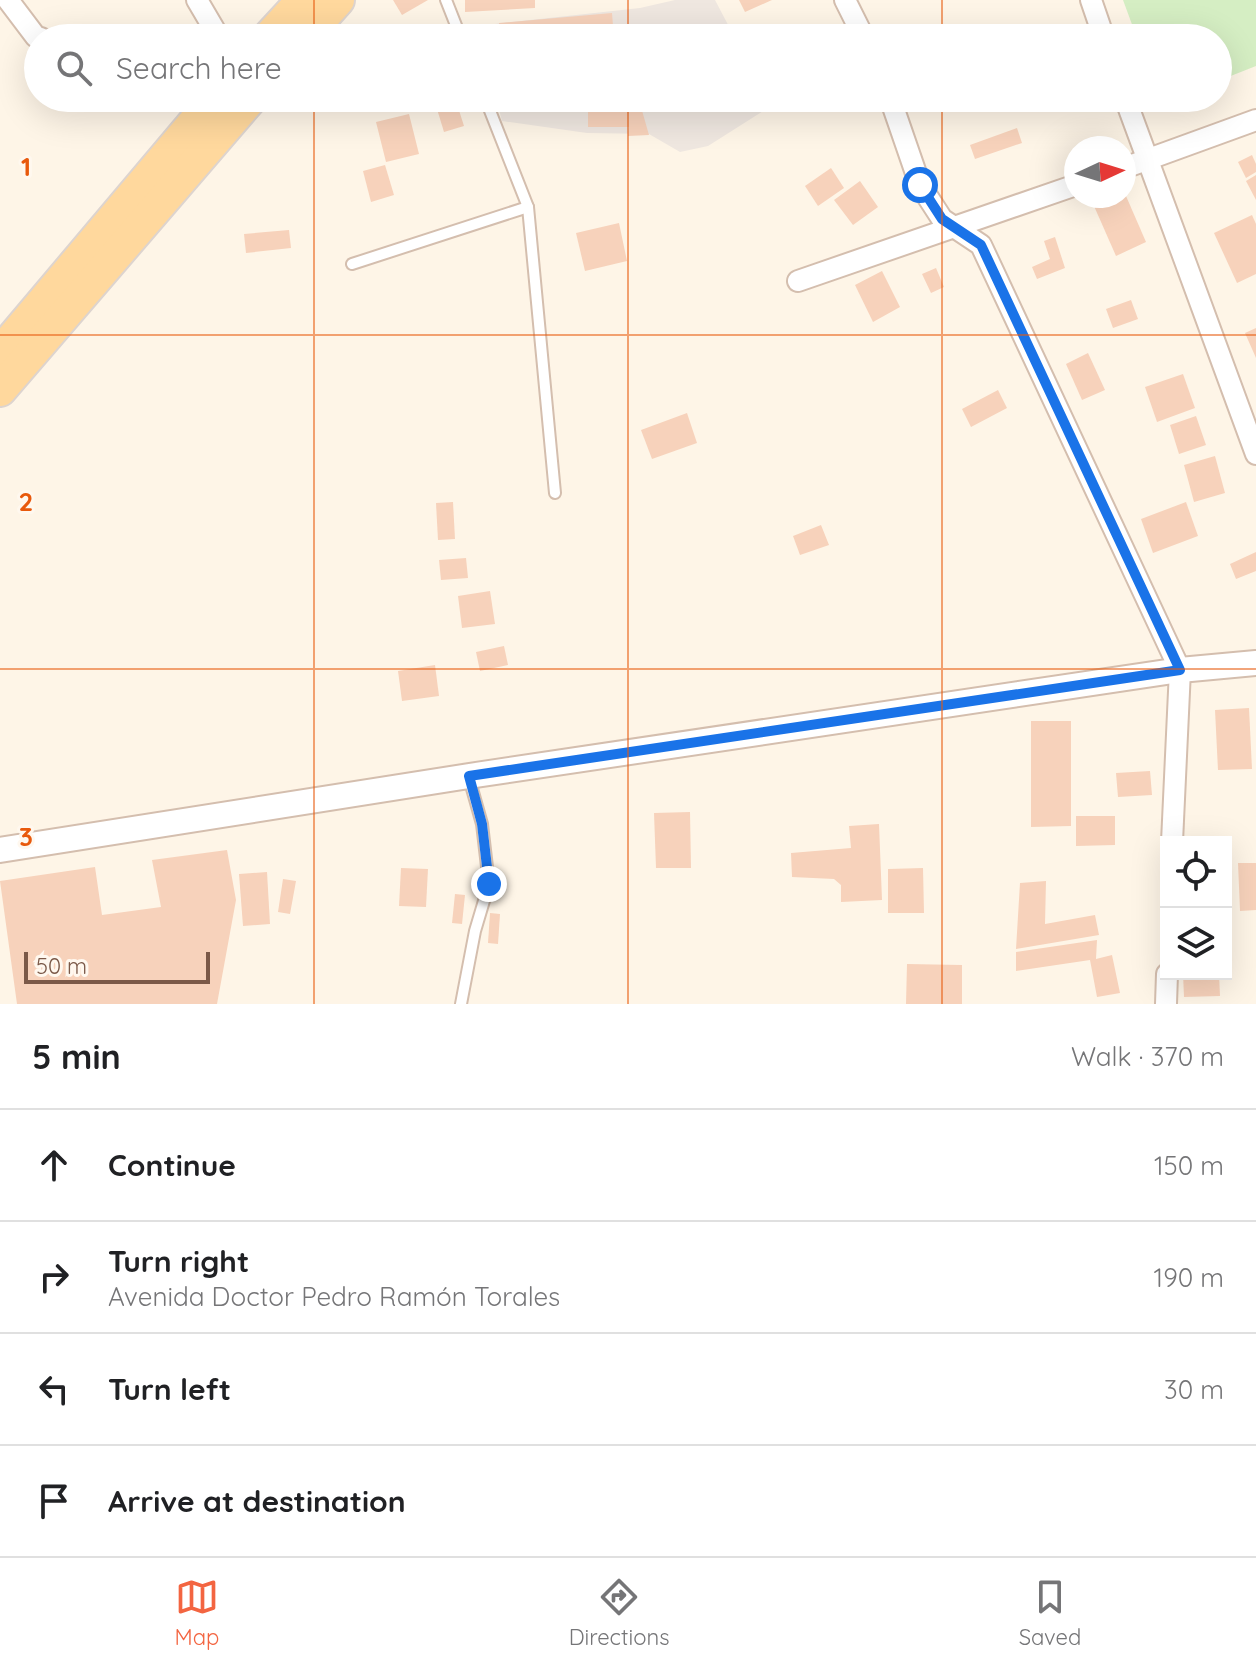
<!DOCTYPE html>
<meta charset="utf-8">
<style>
body{margin:0;font-family:Quicksand,sans-serif;background:#f6f6f6;color:#202124}
.controls{position:absolute;right:24px;bottom:24px;display:grid;overflow:hidden;border-radius:0px;box-shadow:0 8px 32px #0002}
.controls button{width:72px;height:72px;display:grid;place-items:center;padding:0;border:0;border-bottom:2px solid #e0e0e0;background:#fff;color:#202124;font:40px sans-serif}
.compass{position:absolute;left:1064px;top:136px;width:72px;height:72px;border-radius:50%;background:#fff;box-shadow:0 8px 32px #0002;rotate:86deg}
.scale{position:absolute;left:24px;bottom:20px;width:186px;box-sizing:border-box;padding-left:8px;border:4px solid #7b5948;border-top:0;font-size:22px;line-height:28px;white-space:nowrap;color:#7b5948;-webkit-text-stroke:6px #fff8ef;paint-order:stroke}
.stop{position:absolute;width:24px;height:24px;margin:-18px;border:6px solid #1a73e8;border-radius:50%;background:#fff}
.stop.end{background:#1a73e8;border-color:#fff;box-shadow:0 2px 8px #0008}
.list{margin:0;padding:0;list-style:none}
h2{display:flex;justify-content:space-between;align-items:center;height:104px;margin:0;padding:0 32px;font-size:34px}
h2 small{font-size:26px;font-weight:400;color:#757577}
.list li{display:grid;grid-template-columns:52px 1fr auto;gap:24px;align-items:center;box-sizing:border-box;height:112px;padding:0 32px;border-top:2px solid #e0e0e0}
.list b{display:block;font-size:30px;white-space:nowrap}
.list p{margin:0;font-size:26px;white-space:nowrap;color:#757577}
.list em{font-size:26px;font-style:normal;color:#757577}
.icon{flex:none;width:44px;height:44px;fill:none;stroke:currentColor;stroke-width:2;stroke-linecap:round;stroke-linejoin:round}
.map{position:relative;flex:none;width:1256px;height:1004px;overflow:hidden}
.search{position:absolute;background:#fff;box-shadow:0 8px 32px #0002;left:24px;right:24px;top:24px;height:88px;display:flex;align-items:center;gap:20px;box-sizing:border-box;padding:0 28px;border-radius:44px;color:#757577;font-size:30px}
.sheet{height:552px;background:#fff}
nav{display:flex;justify-content:space-around;align-items:center;box-sizing:border-box;height:112px;border-top:2px solid #e0e0e0;background:#fff;font-size:22px;color:#757577}
nav a{display:grid;justify-items:center;gap:4px}
nav .on{color:#f36541}
.map>svg:first-child{display:block}
.industrial{fill:#efe7e0}
.green{fill:#d5eec3}
.building{fill:#f7d2bb}
.lines{fill:none;stroke-linecap:round;stroke-linejoin:round}
.service-casing{stroke:#d4beae;stroke-width:14}
.minor-casing{stroke:#d4beae;stroke-width:24}
.tertiary-casing{stroke:#d4beae;stroke-width:28}
.primary-casing{stroke:#ddd4cf;stroke-width:36}
.service{stroke:#fff;stroke-width:10}
.minor{stroke:#fff;stroke-width:20}
.tertiary{stroke:#fff;stroke-width:24}
.primary{stroke:#ffd89d;stroke-width:32}
.route{stroke:#1a73e8;stroke-width:10}
.grid{fill:none;stroke:#e8590c;stroke-width:2;stroke-opacity:0.55}
.grid-label{font-size:26px;text-anchor:middle;font-weight:bold;fill:#e8590c;stroke:#fff8ef;stroke-width:6;stroke-linejoin:round;paint-order:stroke}
</style>
<div class="map">
<svg width="1256" height="1004" viewBox="0 0 1256 1004">
<rect width="100%" height="100%" fill="#fef5e7"/>
<!-- industrial -->
<g class="industrial">
<polygon points="675,0 715,0 735,38 481,38 477,26 640,8"/>
<polygon points="496,98 767,98 771,106 708,146 680,152 649,134 587,133 502,121"/>
</g>
<!-- green -->
<polygon class="green" points="1123,0 1256,0 1256,66 1218,81 1218,38 1137,38"/>
<!-- building -->
<g class="building">
<polygon points="393,0 428,0 402,15"/>
<polygon points="465,0 535,0 535,8 465,12"/>
<polygon points="739,0 772,0 745,12"/>
<polygon points="612,13 614,38 500,38 499,23"/>
<polygon points="588,98 631,98 631,107 641,107 649,135 628,136 629,127 588,127"/>
<polygon points="457,104 464,126 444,132 437,109"/>
<polygon points="409,114 419,154 386,162 376,122"/>
<polygon points="1017,128 1022,143 975,159 970,145"/>
<polygon points="1252,155 1256,164 1256,172 1246,178 1238,162"/>
<polygon points="385,165 394,195 371,202 363,171"/>
<polygon points="831,168 844,188 818,206 805,186"/>
<polygon points="1256,175 1256,200 1246,181"/>
<polygon points="860,181 878,207 853,225 834,200"/>
<polygon points="1115,196 1126,196 1146,242 1116,256 1094,206"/>
<polygon points="1252,215 1256,224 1256,274 1237,283 1214,233"/>
<polygon points="619,223 627,261 585,271 576,233"/>
<polygon points="289,230 291,248 246,253 244,234"/>
<polygon points="1055,237 1065,268 1037,279 1032,267 1050,259 1044,241"/>
<polygon points="936,268 944,287 931,293 922,274"/>
<polygon points="882,271 900,307 873,322 855,285"/>
<polygon points="1131,300 1138,319 1113,328 1106,309"/>
<polygon points="1256,328 1256,358 1245,333"/>
<polygon points="1088,353 1105,390 1082,400 1066,364"/>
<polygon points="1183,374 1195,408 1157,422 1145,387"/>
<polygon points="998,390 1007,408 971,427 962,409"/>
<polygon points="687,413 697,443 652,459 641,430"/>
<polygon points="1196,416 1206,445 1179,454 1170,425"/>
<polygon points="1215,456 1225,493 1194,502 1184,465"/>
<polygon points="453,502 455,539 438,540 436,503"/>
<polygon points="1186,502 1198,536 1153,553 1141,519"/>
<polygon points="821,525 829,545 800,555 793,536"/>
<polygon points="1256,552 1256,571 1236,579 1230,564"/>
<polygon points="466,558 468,578 441,580 439,560"/>
<polygon points="490,591 495,624 462,628 458,596"/>
<polygon points="504,646 508,665 480,671 476,652"/>
<polygon points="435,665 439,696 402,701 398,671"/>
<polygon points="1249,708 1252,769 1218,770 1215,710"/>
<polygon points="1031,721 1071,721 1071,826 1031,827"/>
<polygon points="1150,771 1152,795 1118,797 1116,773"/>
<polygon points="690,812 691,868 656,868 654,813"/>
<polygon points="1076,816 1115,816 1115,845 1076,846"/>
<polygon points="879,824 882,900 841,902 841,885 834,879 792,877 791,853 851,848 849,826"/>
<polygon points="227,850 236,900 217,1004 17,1004 0,881 95,867 102,915 161,907 152,860"/>
<polygon points="1238,863 1256,863 1256,910 1240,911"/>
<polygon points="401,868 428,869 426,907 399,906"/>
<polygon points="923,868 924,913 888,913 888,869"/>
<polygon points="267,872 270,924 243,926 239,874"/>
<polygon points="283,879 296,881 290,914 278,912"/>
<polygon points="1046,881 1045,924 1095,915 1099,935 1016,949 1020,883"/>
<polygon points="455,894 465,895 462,924 452,923"/>
<polygon points="490,913 500,914 498,944 488,943"/>
<polygon points="1097,940 1096,959 1112,955 1120,993 1097,997 1090,960 1016,971 1016,952"/>
<polygon points="907,964 962,965 962,1004 906,1004"/>
<polygon points="1183,974 1219,974 1220,996 1184,997"/>
</g>
<g class="lines">
<!-- service casing -->
<g class="service-casing">
<g id="service">
<polyline points="446,0 461,38"/>
<polyline points="485,98 528,207 555,493"/>
<polyline points="352,264 528,207"/>
<polyline points="461,1004 475,931 489,884 482,824 469,778"/>
</g>
</g>
<!-- minor casing -->
<g class="minor-casing">
<g id="minor">
<polyline points="8,0 36,37 41,38"/>
<polyline points="197,0 217,34 223,38"/>
<polyline points="845,0 864,38"/>
<polyline points="1091,0 1104,38"/>
<polyline points="192,38 217,34"/>
<polyline points="890,98 920,185 942,219 981,245 1180,670 1172,842"/>
<polyline points="1125,98 1256,454"/>
<polyline points="1124,168 1256,120"/>
<polyline points="798,281 1076,185"/>
<polyline points="1166,1004 1167,974"/>
</g>
</g>
<!-- tertiary casing -->
<g class="tertiary-casing">
<polyline id="tertiary" points="0,850 469,776 1180,670 1256,663"/>
</g>
<!-- primary casing -->
<g class="primary-casing">
<g id="primary">
<polyline points="268,38 303,0"/>
<polyline points="304,38 338,0"/>
<polyline points="0,353 215,98"/>
<polyline points="0,390 251,98"/>
</g>
</g>
<!-- service -->
<use href="#service" class="service"/>
<!-- minor -->
<use href="#minor" class="minor"/>
<!-- tertiary -->
<use href="#tertiary" class="tertiary"/>
<!-- primary -->
<use href="#primary" class="primary"/>
</g>
<g class="lines">
<!-- route -->
<polyline class="route" points="489,884 482,824 469,776 1180,670 981,245 942,219 920,185"/>
</g>
<!-- grid -->
<path class="grid" d="M314 0V38M628 0V38M942 0V38M314 98V1004M628 98V1004M942 98V1004M0 335H1256M0 669H1256"/>
<g class="grid-label">
<text x="26" y="176">1</text>
<text x="26" y="511">2</text>
<text x="26" y="846">3</text>
</g>
</svg>
<div class="controls">
<button><svg class="icon" aria-label="locate" viewBox="0 0 24 24"><circle cx="12" cy="12" r="6"/><path d="M12 2v4M12 18v4M2 12h4M18 12h4"/></svg></button>
<button><svg class="icon" aria-label="layers" viewBox="0 0 24 24"><path d="M12 4l9 5-9 5-9-5zM3 14l9 5 9-5"/></svg></button>
</div>
<svg class="compass" viewBox="-18 -18 36 36"><path d="M0-13l5 13h-10z" fill="#e53935"/><path d="M0 13l5-13h-10z" fill="#757577"/></svg>
<div class="scale">50 m</div>
<div class="stop" style="left:920px;top:185px"></div>
<div class="stop end" style="left:489px;top:884px"></div>
<div class="search"><svg class="icon" aria-label="search" viewBox="0 0 24 24"><circle cx="10" cy="10" r="6"/><path d="M15 15l6 6"/></svg>Search here</div>
</div>
<section class="sheet">
<h2>5 min<small>Walk · 370 m</small></h2>
<ul class="list">
<li><svg class="icon" aria-label="ahead" viewBox="0 0 24 24"><path d="M12 20V5M6 11l6-6 6 6"/></svg><div><b>Continue</b></div><em>150 m</em></li>
<li><svg class="icon" aria-label="right" viewBox="0 0 24 24"><path d="M7 20v-9h11M14 6l5 5-5 5"/></svg><div><b>Turn right</b><p>Avenida Doctor Pedro Ramón Torales</p></div><em>190 m</em></li>
<li><svg class="icon" aria-label="left" viewBox="0 0 24 24"><path d="M17 20v-9H6M10 6l-5 5 5 5"/></svg><div><b>Turn left</b></div><em>30 m</em></li>
<li><svg class="icon" aria-label="arrive" viewBox="0 0 24 24"><path d="M6 21V4h12l-3 4 3 4H6"/></svg><div><b>Arrive at destination</b></div></li>
</ul>
</section>
<nav>
<a class="on"><svg class="icon" aria-label="map" viewBox="0 0 24 24"><path d="M3 6l6-2 6 2 6-2v14l-6 2-6-2-6 2zM9 4v14M15 6v14"/></svg>Map</a>
<a><svg class="icon" aria-label="directions" viewBox="0 0 24 24"><path d="M12 3l9 9-9 9-9-9zM9 14v-3h6M13 9l2 2-2 2"/></svg>Directions</a>
<a><svg class="icon" aria-label="saved" viewBox="0 0 24 24"><path d="M7 4h10v16l-5-4-5 4z"/></svg>Saved</a>
</nav>
